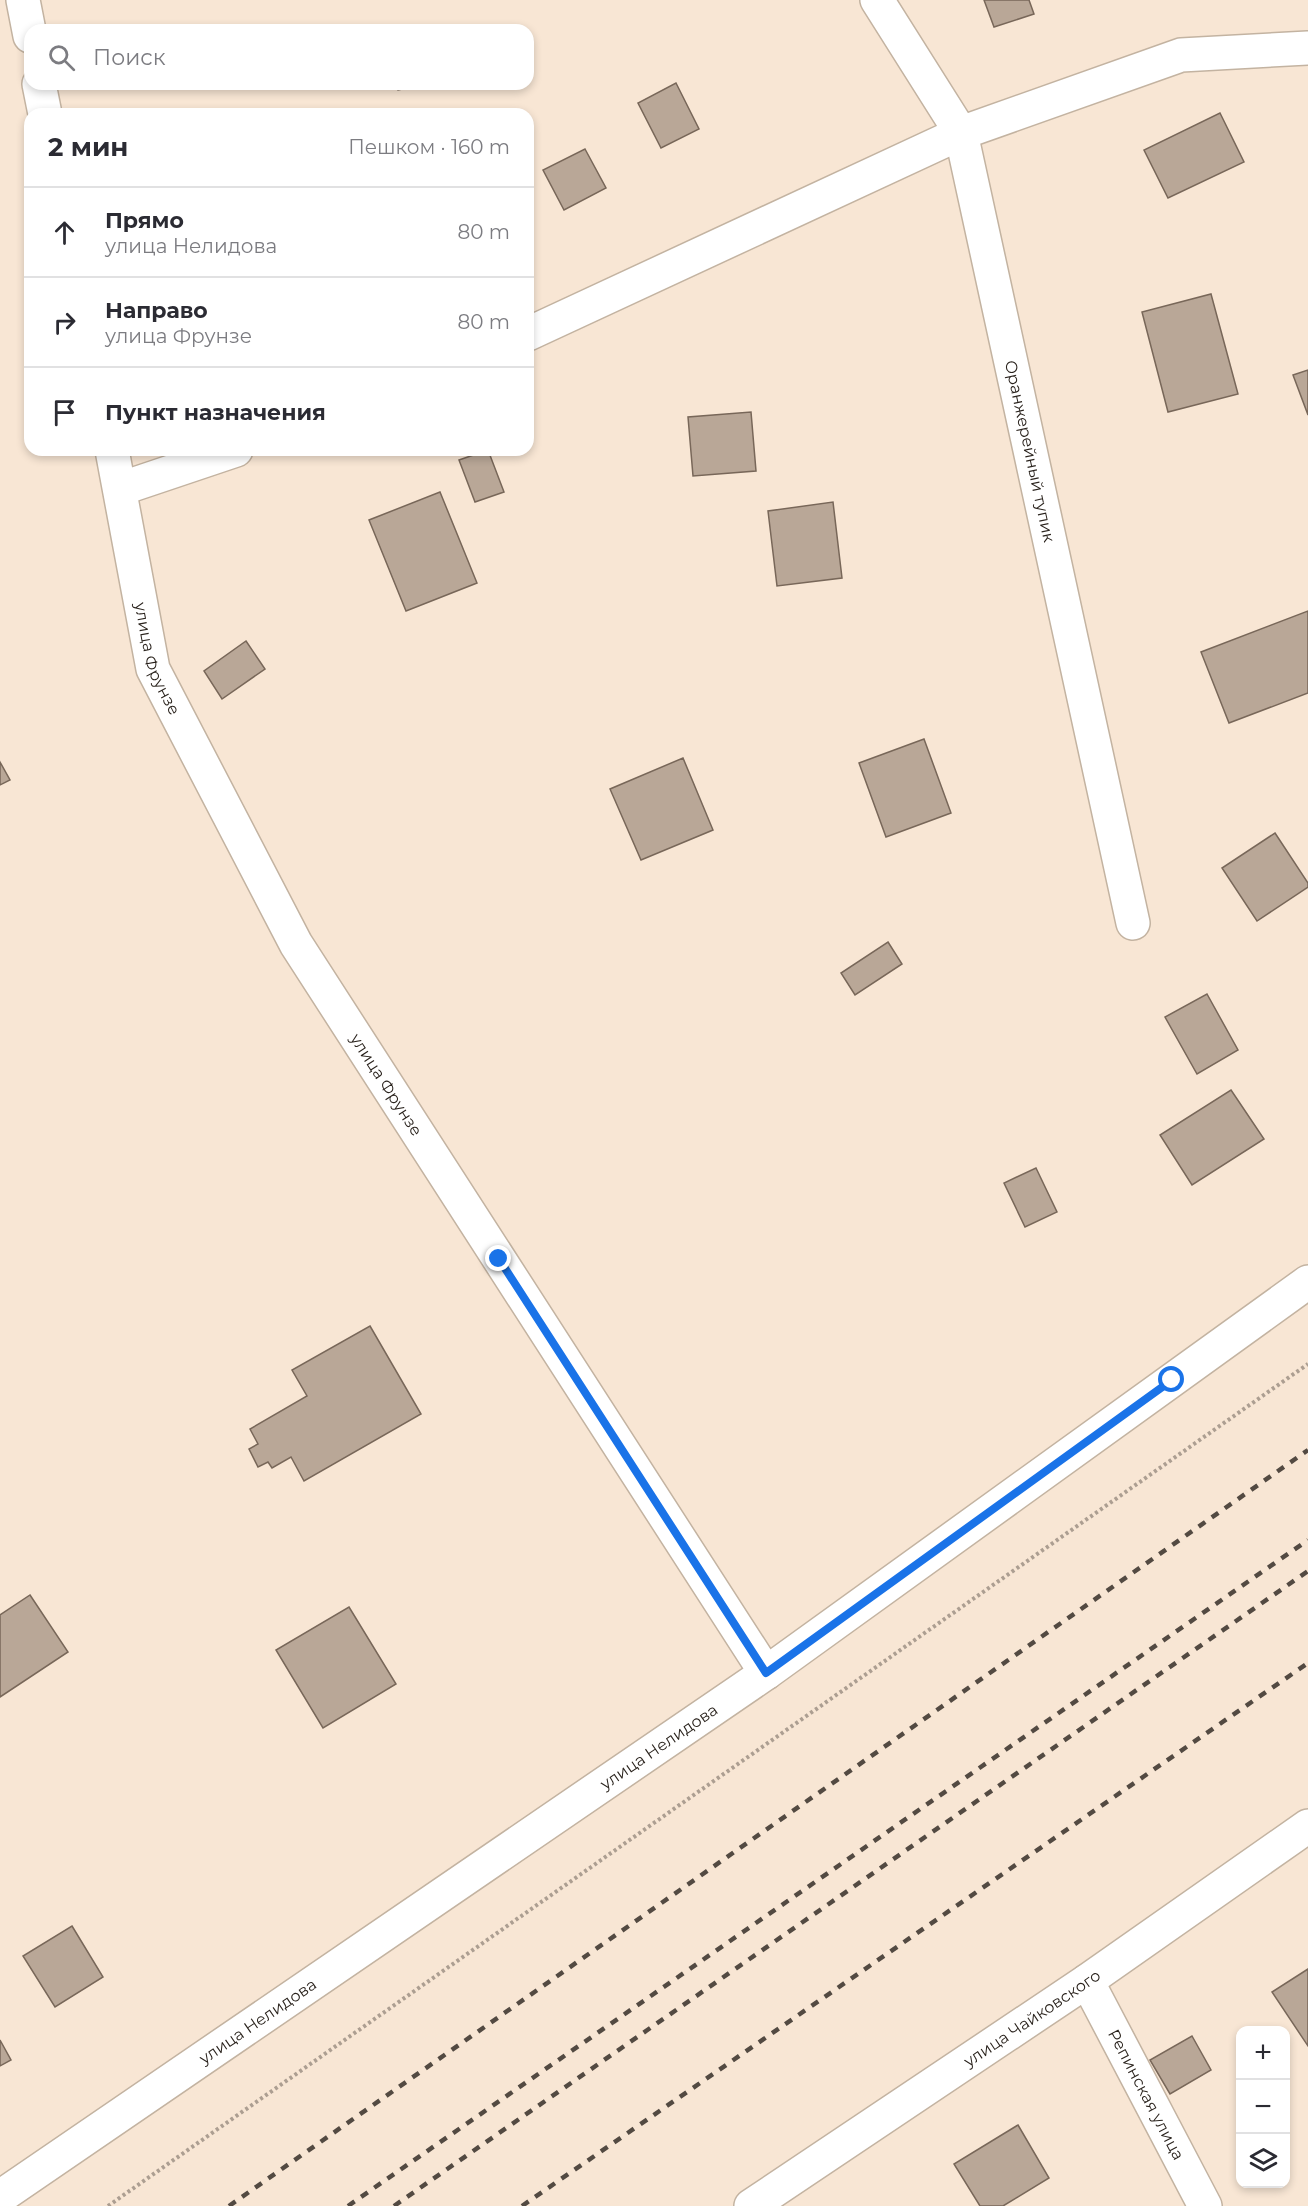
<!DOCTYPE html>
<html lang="ru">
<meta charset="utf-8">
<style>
body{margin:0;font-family:Montserrat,sans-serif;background:#f2f2f3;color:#2b2b33}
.controls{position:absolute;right:18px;bottom:18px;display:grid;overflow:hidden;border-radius:12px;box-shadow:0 3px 9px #0003}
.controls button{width:54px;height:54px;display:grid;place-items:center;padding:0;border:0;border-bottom:2px solid #e1e1e2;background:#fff;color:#2b2b33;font:30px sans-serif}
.stop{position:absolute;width:18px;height:18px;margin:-14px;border:4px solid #1a73e8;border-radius:50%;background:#fff}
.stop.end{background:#1a73e8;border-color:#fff;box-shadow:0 2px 6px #0008}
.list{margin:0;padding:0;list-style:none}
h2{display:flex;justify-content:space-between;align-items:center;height:78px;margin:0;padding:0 24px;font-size:26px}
h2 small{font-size:20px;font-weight:400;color:#7c7c81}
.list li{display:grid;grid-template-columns:39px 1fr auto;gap:18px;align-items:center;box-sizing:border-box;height:90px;padding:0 24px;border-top:2px solid #e1e1e2}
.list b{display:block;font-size:22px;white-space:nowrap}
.list p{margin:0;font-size:20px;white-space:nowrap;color:#7c7c81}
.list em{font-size:20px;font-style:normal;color:#7c7c81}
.icon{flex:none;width:33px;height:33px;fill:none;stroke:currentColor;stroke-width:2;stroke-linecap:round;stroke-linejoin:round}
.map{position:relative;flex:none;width:1308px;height:2206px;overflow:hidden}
.search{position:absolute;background:#fff;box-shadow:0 3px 9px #0003;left:24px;top:24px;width:510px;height:66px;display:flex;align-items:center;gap:15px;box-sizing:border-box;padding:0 21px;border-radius:18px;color:#7c7c81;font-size:22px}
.panel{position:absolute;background:#fff;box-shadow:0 3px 9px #0003;left:24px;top:108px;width:510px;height:348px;border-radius:18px}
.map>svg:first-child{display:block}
.building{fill:#b9a797;stroke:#786759;stroke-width:1.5}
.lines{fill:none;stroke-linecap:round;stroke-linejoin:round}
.street-casing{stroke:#c3b3a1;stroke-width:36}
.path{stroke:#ac9e91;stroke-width:4;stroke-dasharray:3 3;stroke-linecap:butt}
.street{stroke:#fff;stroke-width:33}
.rail{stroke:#534a42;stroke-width:4.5;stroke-dasharray:8 8;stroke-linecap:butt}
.route{stroke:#1a73e8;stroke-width:8}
.labels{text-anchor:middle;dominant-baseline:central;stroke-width:5;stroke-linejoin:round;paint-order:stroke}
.street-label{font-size:16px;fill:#2a231d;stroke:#f8e6d4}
</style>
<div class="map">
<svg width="1308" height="2206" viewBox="0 0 1308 2206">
<rect width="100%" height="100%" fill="#f8e6d4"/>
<!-- building -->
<g class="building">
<polygon points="984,0 1029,0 1034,14 994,27"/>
<polygon points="462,25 463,30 437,30"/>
<polygon points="676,83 699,129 661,148 638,103"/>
<polygon points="396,84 428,84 398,90"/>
<polygon points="1220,113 1244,162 1168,198 1144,150"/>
<polygon points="585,149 606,188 564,210 543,170"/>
<polygon points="1211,294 1238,394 1168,412 1142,312"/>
<polygon points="1308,370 1308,415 1293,375"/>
<polygon points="751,412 756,471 693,476 688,417"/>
<polygon points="488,450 504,492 475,502 459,460"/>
<polygon points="440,492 477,583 406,611 369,520"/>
<polygon points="833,502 842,578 777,586 768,511"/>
<polygon points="1308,611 1308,693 1229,723 1201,652"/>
<polygon points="246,641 265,669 222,699 204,671"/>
<polygon points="924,739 951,813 886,837 859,763"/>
<polygon points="683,758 713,830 641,860 610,789"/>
<polygon points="0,762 10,780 0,785"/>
<polygon points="1275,833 1308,883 1308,887 1257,921 1222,868"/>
<polygon points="888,942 902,964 855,995 841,973"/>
<polygon points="1207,994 1238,1050 1197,1074 1165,1017"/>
<polygon points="1231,1090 1264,1139 1192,1185 1160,1135"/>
<polygon points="1036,1168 1057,1212 1025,1227 1004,1183"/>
<polygon points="370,1326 421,1414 304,1481 291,1457 272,1468 268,1462 258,1467 249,1449 258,1444 250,1429 307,1396 292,1370"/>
<polygon points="30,1595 68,1652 0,1697 0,1615"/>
<polygon points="349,1607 396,1684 323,1728 276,1650"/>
<polygon points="72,1926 103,1977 55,2007 23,1956"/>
<polygon points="1308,1969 1308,2046 1272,1992"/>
<polygon points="1192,2036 1211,2070 1170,2094 1150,2060"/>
<polygon points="0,2040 11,2060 0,2066"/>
<polygon points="1018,2125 1049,2178 1003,2206 980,2206 954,2164"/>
</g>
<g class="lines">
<!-- street casing -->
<g class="street-casing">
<g id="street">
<polyline points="23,0 30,36"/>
<path id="s1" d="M877 0 961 133 1133 923"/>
<polyline points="39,84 45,114"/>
<polyline points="528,334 961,133 1181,55 1308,48"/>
<path id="s2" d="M112 450 153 669 296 944 766 1673"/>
<polyline points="120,489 236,450"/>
<path id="s3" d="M1087 1981 1205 2206"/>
<path id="s4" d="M0 2197 766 1673 1308 1282"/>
<path id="s5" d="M751 2206 1087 1981 1308 1826"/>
</g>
</g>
<!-- path -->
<polyline class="path" points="108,2206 1308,1364"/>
<!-- street -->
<use href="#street" class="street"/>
<!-- rail -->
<g class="rail">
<polyline points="229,2206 1308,1450"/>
<polyline points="348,2206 1308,1540"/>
<polyline points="394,2206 1308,1571"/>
<polyline points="522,2206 1308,1663"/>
</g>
</g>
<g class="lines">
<!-- route -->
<polyline class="route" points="499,1259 766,1673 1172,1380"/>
</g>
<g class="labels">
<!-- street labels -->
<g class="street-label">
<text stroke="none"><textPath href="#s1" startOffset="483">Оранжерейный тупик</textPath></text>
<text stroke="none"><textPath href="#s2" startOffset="214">улица Фрунзе</textPath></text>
<text stroke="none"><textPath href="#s2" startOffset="700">улица Фрунзе</textPath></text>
<text stroke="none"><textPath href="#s4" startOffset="798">улица Нелидова</textPath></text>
<text stroke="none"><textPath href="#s5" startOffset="338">улица Чайковского</textPath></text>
<text stroke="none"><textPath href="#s4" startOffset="312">улица Нелидова</textPath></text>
<text stroke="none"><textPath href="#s3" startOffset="128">Репинская улица</textPath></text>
</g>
</g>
</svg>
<div class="controls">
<button>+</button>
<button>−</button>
<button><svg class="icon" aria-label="layers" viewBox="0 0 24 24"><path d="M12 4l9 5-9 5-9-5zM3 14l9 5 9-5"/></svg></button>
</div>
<div class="stop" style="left:1172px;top:1380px"></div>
<div class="stop end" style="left:499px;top:1259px"></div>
<div class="search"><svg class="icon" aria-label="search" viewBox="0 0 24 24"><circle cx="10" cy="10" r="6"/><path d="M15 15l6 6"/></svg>Поиск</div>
<section class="panel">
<h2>2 мин<small>Пешком · 160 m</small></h2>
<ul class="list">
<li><svg class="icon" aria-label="ahead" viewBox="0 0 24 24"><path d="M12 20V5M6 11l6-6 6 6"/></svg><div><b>Прямо</b><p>улица Нелидова</p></div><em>80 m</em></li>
<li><svg class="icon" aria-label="right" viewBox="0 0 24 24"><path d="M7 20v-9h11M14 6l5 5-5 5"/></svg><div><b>Направо</b><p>улица Фрунзе</p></div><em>80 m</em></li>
<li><svg class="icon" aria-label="arrive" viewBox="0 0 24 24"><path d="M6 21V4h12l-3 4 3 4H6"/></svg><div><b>Пункт назначения</b></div></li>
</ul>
</section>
</div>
